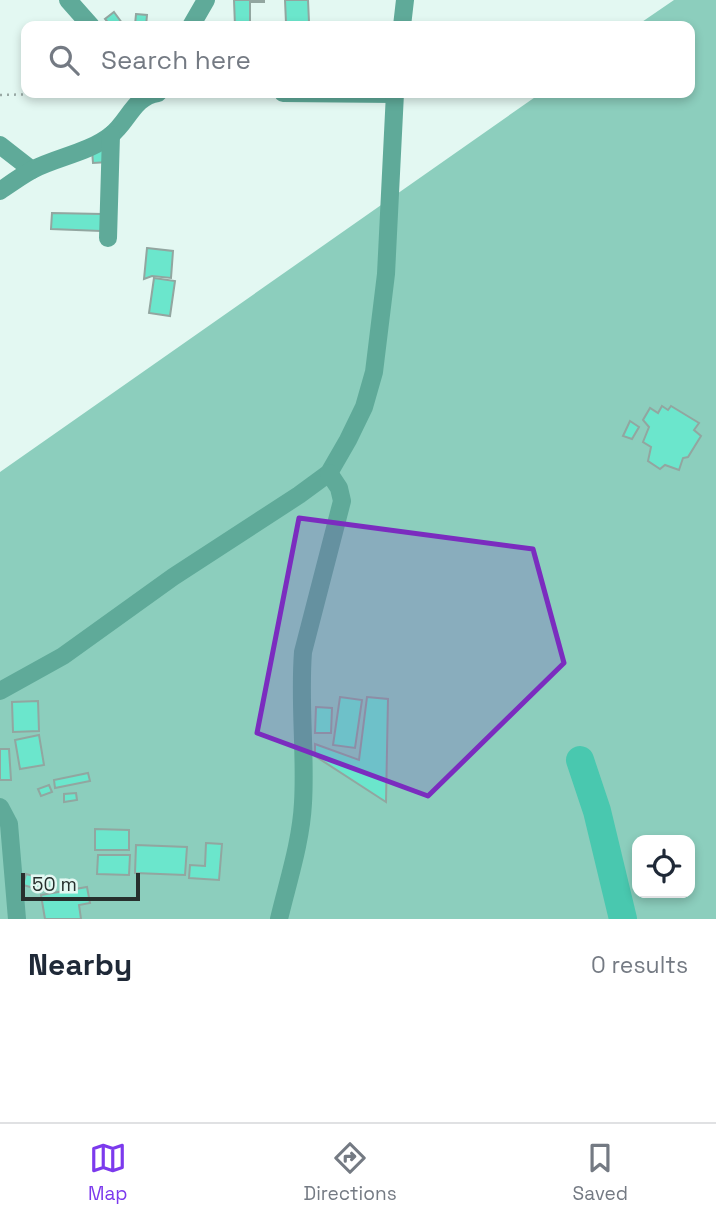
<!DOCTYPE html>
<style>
body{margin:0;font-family:"Space Grotesk",sans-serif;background:#f2f2f3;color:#1f2937}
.controls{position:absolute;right:21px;bottom:21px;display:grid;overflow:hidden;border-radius:14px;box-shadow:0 4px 10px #0003}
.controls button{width:63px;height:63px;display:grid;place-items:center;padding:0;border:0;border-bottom:2px solid #e0e1e3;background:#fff;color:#1f2937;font:35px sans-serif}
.scale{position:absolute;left:21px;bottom:18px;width:119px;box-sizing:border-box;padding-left:7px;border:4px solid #272f2d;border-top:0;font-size:19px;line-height:24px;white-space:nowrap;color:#272f2d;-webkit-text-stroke:5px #e3f8f2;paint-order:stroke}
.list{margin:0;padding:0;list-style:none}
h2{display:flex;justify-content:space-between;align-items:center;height:91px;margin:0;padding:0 28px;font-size:30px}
h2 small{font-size:23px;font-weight:400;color:#747a83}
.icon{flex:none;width:38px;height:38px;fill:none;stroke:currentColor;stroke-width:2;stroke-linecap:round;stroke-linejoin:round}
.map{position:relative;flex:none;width:716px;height:919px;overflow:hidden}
.search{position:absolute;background:#fff;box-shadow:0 4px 10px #0003;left:21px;right:21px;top:21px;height:77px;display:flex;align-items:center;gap:18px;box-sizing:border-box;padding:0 24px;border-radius:14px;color:#747a83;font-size:26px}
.sheet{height:203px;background:#fff}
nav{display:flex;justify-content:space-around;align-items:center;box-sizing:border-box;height:98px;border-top:2px solid #e0e1e3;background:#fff;font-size:19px;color:#747a83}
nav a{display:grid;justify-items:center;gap:4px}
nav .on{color:#7c3aed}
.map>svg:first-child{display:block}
.green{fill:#8ccebd;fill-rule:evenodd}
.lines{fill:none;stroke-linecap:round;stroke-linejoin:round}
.river{stroke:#49c8af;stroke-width:28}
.building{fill:#6be6cc;stroke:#92a6a0;stroke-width:2}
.path{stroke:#99a9a5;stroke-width:2.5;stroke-dasharray:2 5;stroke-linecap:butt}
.minor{stroke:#5faa99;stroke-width:18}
.marked{fill:#7b2cbf;fill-opacity:0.2;stroke:#7b2cbf;stroke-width:5;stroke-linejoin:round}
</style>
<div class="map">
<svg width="716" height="919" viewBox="0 0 716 919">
<rect width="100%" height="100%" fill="#e3f8f2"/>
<!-- green -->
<path class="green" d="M674 0H716V919H0V472L541 93H690V26H636ZM637 840H690V893H637Z"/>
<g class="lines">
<!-- river -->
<polyline class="river" points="580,760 597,811 623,919"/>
</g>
<!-- building -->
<g class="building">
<polygon points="234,0 264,0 264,2 250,2 250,26 235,26"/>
<polygon points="285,0 308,0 309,22 286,23"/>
<polygon points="114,12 122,23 117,26 111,26 105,19"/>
<polygon points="136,14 147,15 146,26 135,25"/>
<polygon points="92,150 108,150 108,162 93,163"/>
<polygon points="52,213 102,214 101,231 51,229"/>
<polygon points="147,248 173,251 171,278 152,276 144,279"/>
<polygon points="154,278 175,281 170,316 149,313"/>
<polygon points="662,406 668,410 671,406 699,423 694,430 701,436 688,457 683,458 679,470 665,465 660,469 648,461 651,447 643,442 649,427 643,420 650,408 658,413"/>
<polygon points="630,421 639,427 632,439 623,436"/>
<polygon points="340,697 362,700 355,748 333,745"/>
<polygon points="367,697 388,699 386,802 315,756 315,744 359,760"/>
<polygon points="38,701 39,731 13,732 12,702"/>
<polygon points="316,707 332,708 331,733 315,733"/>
<polygon points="39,735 44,765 20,769 15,740"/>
<polygon points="0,749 9,749 11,780 0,780"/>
<polygon points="88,773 90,781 55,788 54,780"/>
<polygon points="49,785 52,792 41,796 38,789"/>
<polygon points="76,793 77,800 64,802 64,794"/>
<polygon points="95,829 129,830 129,850 95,850"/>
<polygon points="206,843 222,844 219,880 189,878 190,865 205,866"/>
<polygon points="136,845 187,847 185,875 135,873"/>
<polygon points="98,855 130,855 129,875 97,874"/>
<polygon points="26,874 37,877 34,888 23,885"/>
<polygon points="87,887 90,903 79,905 81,919 45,919 41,895"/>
</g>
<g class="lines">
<!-- path -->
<polyline class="path" points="0,95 77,93"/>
<!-- minor -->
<g class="minor">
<polyline points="68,0 91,26"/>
<polyline points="191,26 206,0"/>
<polyline points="402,26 405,0"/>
<polyline points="283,93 395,94"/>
<polyline points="0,145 32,170"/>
<path d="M0 191C10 184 21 176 32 170 57 157 88 153 111 135 128 122 134 96 158 93"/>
<polyline points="108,238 111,135"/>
<polyline points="0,691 63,656 173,577 299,495 329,473 348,440 364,407 374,372 386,274 395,93"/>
<polyline points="0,807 9,824 17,919"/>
<path d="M279 919C288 881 301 842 303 803 306 753 299 703 303 652L342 501 339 488 329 473"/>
</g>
</g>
<!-- marked area -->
<path class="marked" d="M299 518 533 549 564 663 428 796 257 733Z"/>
</svg>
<div class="controls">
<button><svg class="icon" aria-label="locate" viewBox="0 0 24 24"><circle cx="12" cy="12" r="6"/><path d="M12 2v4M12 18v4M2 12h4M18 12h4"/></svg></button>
</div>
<div class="scale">50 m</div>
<div class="search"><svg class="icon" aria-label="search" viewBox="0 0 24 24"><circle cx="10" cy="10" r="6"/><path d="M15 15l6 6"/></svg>Search here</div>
</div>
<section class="sheet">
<h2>Nearby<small>0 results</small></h2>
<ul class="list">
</ul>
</section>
<nav>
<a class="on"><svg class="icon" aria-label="map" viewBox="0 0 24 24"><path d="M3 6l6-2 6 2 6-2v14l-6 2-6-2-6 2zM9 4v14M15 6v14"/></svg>Map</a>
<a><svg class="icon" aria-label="directions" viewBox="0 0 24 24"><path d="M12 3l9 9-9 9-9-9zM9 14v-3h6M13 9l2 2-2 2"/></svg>Directions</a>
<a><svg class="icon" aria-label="saved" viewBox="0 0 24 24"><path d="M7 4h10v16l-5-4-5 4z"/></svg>Saved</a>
</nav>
